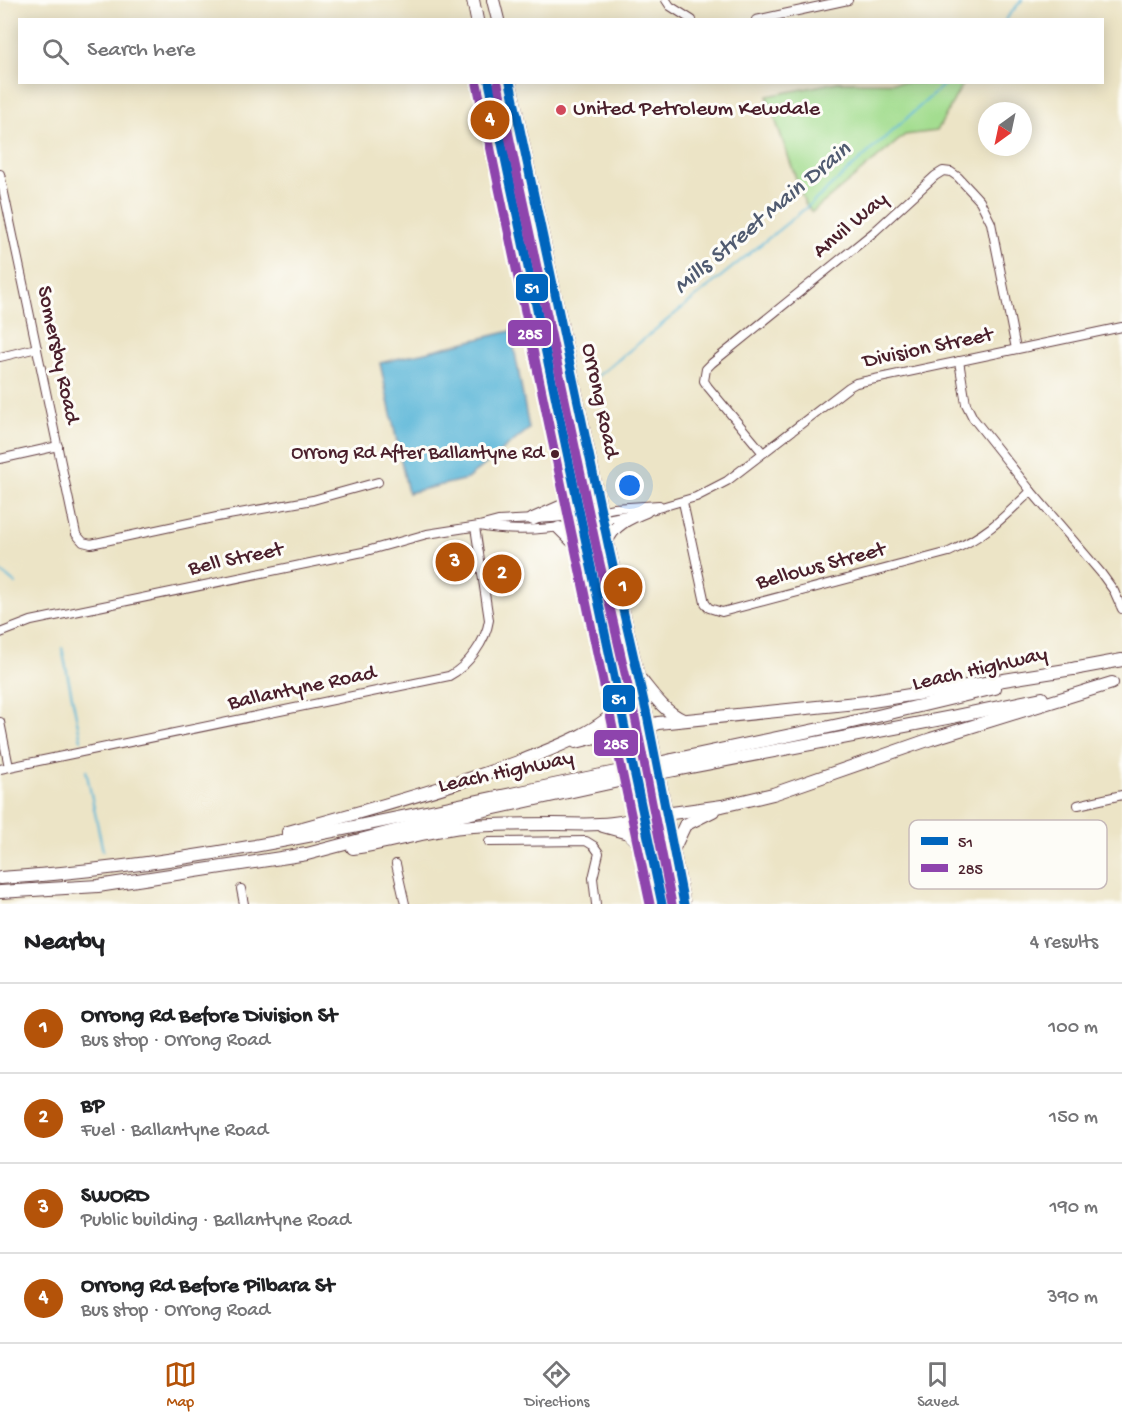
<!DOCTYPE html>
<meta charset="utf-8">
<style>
body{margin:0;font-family:"Gochi Hand",sans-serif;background:#f6f6f6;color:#202124}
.compass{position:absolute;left:978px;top:102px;width:54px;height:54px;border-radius:50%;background:#fff;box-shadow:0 3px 15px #0003;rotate:213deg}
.you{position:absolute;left:630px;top:486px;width:21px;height:21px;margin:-15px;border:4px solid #fff;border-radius:50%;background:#1a73e8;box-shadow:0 0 0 9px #1a73e833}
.badge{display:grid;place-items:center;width:39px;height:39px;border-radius:50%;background:#b45309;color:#fff;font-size:20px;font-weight:700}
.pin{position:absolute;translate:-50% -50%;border:3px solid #fff;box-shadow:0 2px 6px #0006}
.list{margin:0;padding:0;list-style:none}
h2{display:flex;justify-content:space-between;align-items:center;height:78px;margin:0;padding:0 24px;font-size:26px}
h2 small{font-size:20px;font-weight:400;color:#757577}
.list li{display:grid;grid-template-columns:39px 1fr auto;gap:18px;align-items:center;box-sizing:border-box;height:90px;padding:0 24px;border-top:2px solid #e0e0e0}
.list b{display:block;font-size:22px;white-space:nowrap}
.list p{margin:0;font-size:20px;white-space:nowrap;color:#757577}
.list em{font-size:20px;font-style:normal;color:#757577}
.icon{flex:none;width:33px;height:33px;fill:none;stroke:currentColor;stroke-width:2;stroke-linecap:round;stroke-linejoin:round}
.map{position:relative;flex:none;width:1122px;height:904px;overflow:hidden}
.search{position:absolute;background:#fff;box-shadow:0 3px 15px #0003;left:18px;right:18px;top:18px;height:66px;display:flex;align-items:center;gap:15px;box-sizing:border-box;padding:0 21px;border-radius:0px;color:#757577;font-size:22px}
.sheet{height:438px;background:#fff}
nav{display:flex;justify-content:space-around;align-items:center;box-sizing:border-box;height:84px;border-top:2px solid #e0e0e0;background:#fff;font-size:16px;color:#757577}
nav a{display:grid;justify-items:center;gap:3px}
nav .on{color:#b45309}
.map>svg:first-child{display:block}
.green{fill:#a3dd8f;stroke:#767e5d;stroke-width:1.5}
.water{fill:#5ab6d8;stroke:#526a82;stroke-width:1.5}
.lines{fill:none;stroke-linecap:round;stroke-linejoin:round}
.stream{stroke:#5ab6d8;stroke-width:2}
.minor-casing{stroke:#623d42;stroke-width:10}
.highway-casing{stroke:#623d42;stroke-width:14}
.minor{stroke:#fff;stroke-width:8}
.highway{stroke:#fff;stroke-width:12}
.highway-bridge-casing{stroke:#623d42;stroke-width:14;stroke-linecap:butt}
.highway-bridge{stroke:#fff;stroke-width:12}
.bus-1-casing{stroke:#fdfcf7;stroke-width:14}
.bus-2-casing{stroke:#fdfcf7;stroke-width:14}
.bus-1{stroke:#0065bd;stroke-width:9}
.bus-2{stroke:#8e44ad;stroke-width:9}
.poi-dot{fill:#d1495b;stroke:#fdfcf7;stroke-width:2}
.bus-dot{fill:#4a1f2b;stroke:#fdfcf7;stroke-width:2}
.labels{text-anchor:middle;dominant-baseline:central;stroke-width:6;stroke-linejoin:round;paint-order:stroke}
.bus-label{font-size:20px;fill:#4a1f2b;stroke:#fdfcf7;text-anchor:end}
.poi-label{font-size:22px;fill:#4a1f2b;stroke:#fdfcf7;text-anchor:start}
.street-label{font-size:22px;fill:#4a1f2b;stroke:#fdfcf7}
.water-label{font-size:24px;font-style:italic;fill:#505b70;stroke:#fdfcf7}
.key{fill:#fdfcf7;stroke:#c7baba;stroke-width:1.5}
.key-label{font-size:16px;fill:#4a1f2b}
.line-badge{stroke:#fdfcf7;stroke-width:2}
.badge-label{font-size:16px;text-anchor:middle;font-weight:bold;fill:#fff}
</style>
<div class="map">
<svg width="1122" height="904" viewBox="0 0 1122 904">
<rect width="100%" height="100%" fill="#fdfcf7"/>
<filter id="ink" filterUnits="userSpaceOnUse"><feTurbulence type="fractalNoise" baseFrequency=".0167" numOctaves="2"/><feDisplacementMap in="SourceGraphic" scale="12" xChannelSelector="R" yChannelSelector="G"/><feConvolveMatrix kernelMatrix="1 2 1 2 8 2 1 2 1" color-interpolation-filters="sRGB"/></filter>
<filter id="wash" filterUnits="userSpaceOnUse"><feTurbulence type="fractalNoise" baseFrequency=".008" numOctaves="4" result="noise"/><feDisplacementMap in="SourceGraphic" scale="24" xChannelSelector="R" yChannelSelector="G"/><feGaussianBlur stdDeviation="1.35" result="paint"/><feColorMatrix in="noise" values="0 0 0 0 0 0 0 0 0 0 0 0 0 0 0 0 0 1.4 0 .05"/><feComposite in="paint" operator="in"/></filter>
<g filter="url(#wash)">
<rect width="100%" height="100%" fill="#ece4c6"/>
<!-- green -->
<polygon class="green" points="838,82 963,83 937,131 905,135 812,212 805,204 767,96"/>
<!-- water -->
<polygon class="water" points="511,331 529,429 467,479 408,493 380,363"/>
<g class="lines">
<!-- stream -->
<g class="stream">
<polyline points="1005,20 1022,0"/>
<polyline points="598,376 812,203 947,82"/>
<polyline points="0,571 16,584"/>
<polyline points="62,648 81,740"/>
<polyline points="86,770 103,851"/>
</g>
</g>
</g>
<g filter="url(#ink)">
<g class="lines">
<!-- minor casing -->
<g class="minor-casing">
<g id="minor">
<polyline points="666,0 670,6 692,20"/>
<polyline points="756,20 848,0"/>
<polyline points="0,174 76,534 83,542 91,544 217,517 313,500 378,482"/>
<polyline points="0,357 37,348"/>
<polyline points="959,361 966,404 973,418 1031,491 1101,573 1114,591 1122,609"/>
<polyline points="763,453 708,387 704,381 706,369 712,363 874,232 935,176 943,171 951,172 958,177 980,201 991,223 1016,349"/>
<polyline points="0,459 58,446"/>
<path d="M683 502 705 603 709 608 722 612 949 552C987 535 1002 519 1031 491"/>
<polyline points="644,512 696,497 727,481 849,387 856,383 1122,327"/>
<path d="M479 526C531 536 581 524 632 514"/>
<polyline points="0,633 31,621 363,552 427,534 479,526 498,521 553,518 580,515 614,508 659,505"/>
<polyline points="0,722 9,767"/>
<path d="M0 769 449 676C468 666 486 641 489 620L475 527"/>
<polyline points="1078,805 1122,795"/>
<polyline points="489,842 586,841 594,846 599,853 593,878 596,904"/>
<polyline points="396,864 405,904"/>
<polyline points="241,889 244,904"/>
</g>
</g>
<!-- highway casing -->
<g class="highway-casing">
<g id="highway">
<polyline points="473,0 477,20"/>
<polyline points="493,0 498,20"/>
<polyline points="489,82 662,904"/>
<polyline points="510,82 610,553 647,715 684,904"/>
<polyline points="533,519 567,504 576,493"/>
<polyline points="559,528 574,543 586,569"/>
<path d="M607 542C612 525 631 517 646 511"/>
<polyline points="1073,669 1122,660"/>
<path d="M641 680C654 696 664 711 683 720"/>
<polyline points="576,742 616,732 632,732"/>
<polyline points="629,751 649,726 658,723 866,702 1079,668"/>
<polyline points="672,760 848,723 995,688"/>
<polyline points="674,770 952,717 1042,698"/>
<polyline points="639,793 654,808 672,813 722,806 773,794 931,739 1112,683"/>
<polyline points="603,826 628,833 651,855"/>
<path d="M288 832C366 811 444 789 521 761 551 749 600 732 620 706"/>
<path d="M353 848C390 843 425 831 462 827 492 824 524 824 554 824 585 824 622 828 649 812"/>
<polyline points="674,848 685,825 713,811"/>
<path d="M0 878C210 865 415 813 621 771"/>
<polyline points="0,892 98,886 307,854 417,825 623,780"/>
</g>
</g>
<!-- minor -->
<use href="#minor" class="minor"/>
<!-- highway -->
<use href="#highway" class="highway"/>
<!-- highway-bridge casing -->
<g class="highway-bridge-casing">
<g id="highway-bridge">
<polyline points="621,771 672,760"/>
<polyline points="623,780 674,770"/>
</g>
</g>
<!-- highway-bridge -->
<use href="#highway-bridge" class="highway-bridge"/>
<!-- bus-1 casing -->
<g class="bus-1-casing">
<g id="bus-1">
<polyline points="489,82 662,904"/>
<polyline points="510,82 610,553 647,715 684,904"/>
</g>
</g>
<!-- bus-2 casing -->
<g class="bus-2-casing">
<g id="bus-2">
<polyline points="477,84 650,904"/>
<polyline points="498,84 598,555 635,717 672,904"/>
</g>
</g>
<!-- bus-1 -->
<use href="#bus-1" class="bus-1"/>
<!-- bus-2 -->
<use href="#bus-2" class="bus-2"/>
</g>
</g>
<!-- markers -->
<circle class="poi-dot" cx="561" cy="110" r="6"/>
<circle class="bus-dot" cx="555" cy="454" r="5"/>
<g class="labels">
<!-- bus labels -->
<g class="bus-label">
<text x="544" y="454">Orrong Rd After Ballantyne Rd</text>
</g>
<!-- poi labels -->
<g class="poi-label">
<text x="573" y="110">United Petroleum Kewdale</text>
</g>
<!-- street labels -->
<g class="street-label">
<text transform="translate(851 226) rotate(-40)">Anvil Way</text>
<text transform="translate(928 349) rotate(-12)">Division Street</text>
<text transform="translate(57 355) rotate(78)">Somersby Road</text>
<text transform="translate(599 401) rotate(78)">Orrong Road</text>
<text transform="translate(236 560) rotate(-12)">Bell Street</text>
<text transform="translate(821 567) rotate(-15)">Bellows Street</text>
<text transform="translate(980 670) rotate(-13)">Leach Highway</text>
<text transform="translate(302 689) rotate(-12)">Ballantyne Road</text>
<text transform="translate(506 773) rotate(-12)">Leach Highway</text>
</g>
<!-- water labels -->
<g class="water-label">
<text transform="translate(763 219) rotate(-40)">Mills Street Main Drain</text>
</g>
</g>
<!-- legend -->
<rect x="909" y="820" width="198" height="69" rx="9" class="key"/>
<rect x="921" y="837" width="27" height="8" fill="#0065bd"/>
<rect x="921" y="864" width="27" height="8" fill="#8e44ad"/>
<g class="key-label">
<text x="958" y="847">51</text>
<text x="958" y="874">285</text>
</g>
<g class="line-badge">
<rect x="515" y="273" width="34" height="29" rx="6" fill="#0065bd"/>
<rect x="507" y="319" width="45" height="28" rx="6" fill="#8e44ad"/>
<rect x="602" y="684" width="34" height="29" rx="6" fill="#0065bd"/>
<rect x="593" y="729" width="46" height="28" rx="6" fill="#8e44ad"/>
</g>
<g class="badge-label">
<text x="532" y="293">51</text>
<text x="530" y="339">285</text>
<text x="619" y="704">51</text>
<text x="616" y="749">285</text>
</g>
</svg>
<svg class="compass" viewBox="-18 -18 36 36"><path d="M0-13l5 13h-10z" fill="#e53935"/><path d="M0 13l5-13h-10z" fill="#757577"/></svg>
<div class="you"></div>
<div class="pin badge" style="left:623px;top:587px">1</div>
<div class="pin badge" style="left:502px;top:574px">2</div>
<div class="pin badge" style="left:455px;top:562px">3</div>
<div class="pin badge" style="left:490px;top:120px">4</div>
<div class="search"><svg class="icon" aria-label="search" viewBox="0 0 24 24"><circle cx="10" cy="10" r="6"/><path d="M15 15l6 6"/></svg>Search here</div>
</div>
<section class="sheet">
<h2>Nearby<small>4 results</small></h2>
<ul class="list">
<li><span class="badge">1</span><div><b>Orrong Rd Before Division St</b><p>Bus stop · Orrong Road</p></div><em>100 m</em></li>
<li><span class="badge">2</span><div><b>BP</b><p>Fuel · Ballantyne Road</p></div><em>150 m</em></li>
<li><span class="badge">3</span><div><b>SWORD</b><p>Public building · Ballantyne Road</p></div><em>190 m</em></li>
<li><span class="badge">4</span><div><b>Orrong Rd Before Pilbara St</b><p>Bus stop · Orrong Road</p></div><em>390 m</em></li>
</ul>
</section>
<nav>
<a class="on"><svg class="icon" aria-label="map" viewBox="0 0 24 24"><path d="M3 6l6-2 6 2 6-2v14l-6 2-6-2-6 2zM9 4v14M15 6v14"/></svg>Map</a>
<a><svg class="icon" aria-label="directions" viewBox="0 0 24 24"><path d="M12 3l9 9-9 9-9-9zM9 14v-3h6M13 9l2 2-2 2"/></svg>Directions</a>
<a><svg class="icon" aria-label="saved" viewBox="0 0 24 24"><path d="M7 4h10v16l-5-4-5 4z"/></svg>Saved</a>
</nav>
